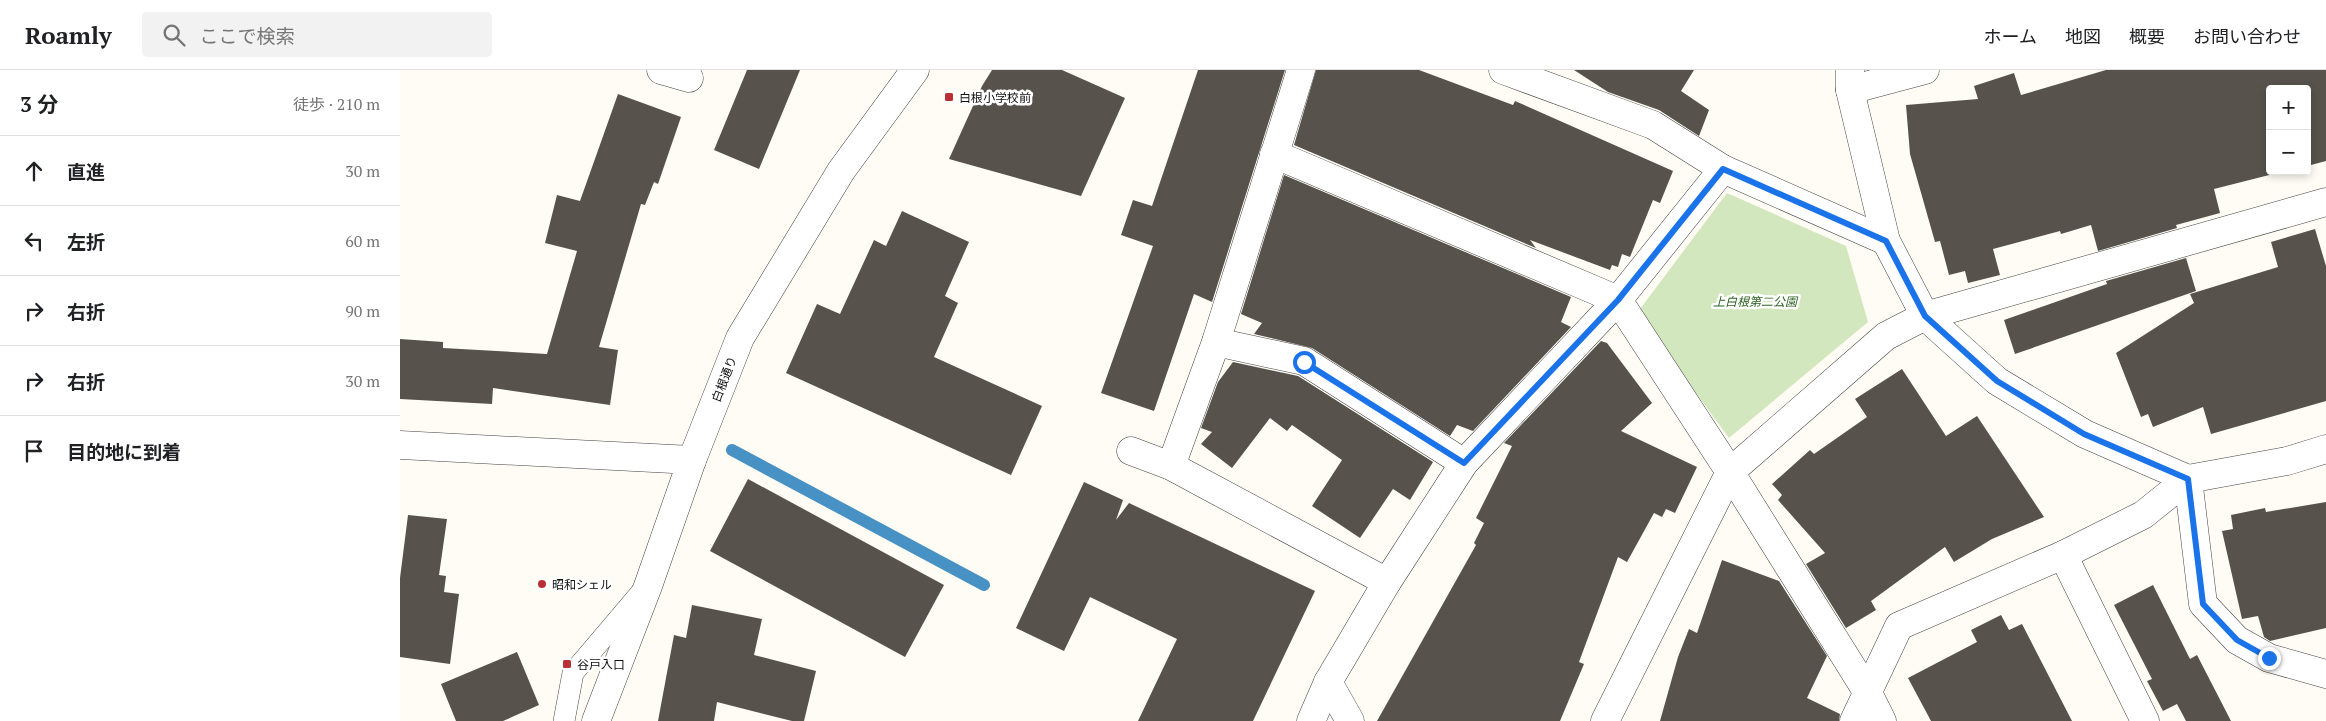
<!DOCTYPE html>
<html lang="ja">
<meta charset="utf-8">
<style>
body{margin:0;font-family:"PT Serif","Noto Sans JP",serif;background:#f2f2f2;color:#202124}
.controls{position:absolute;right:15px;top:15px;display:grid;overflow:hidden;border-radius:5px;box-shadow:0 2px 8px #0003}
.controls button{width:45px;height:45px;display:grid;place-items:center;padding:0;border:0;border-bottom:1px solid #e0e0e0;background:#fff;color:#202124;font:25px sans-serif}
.stop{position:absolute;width:15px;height:15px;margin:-11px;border:4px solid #1a73e8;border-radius:50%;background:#fff}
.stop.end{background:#1a73e8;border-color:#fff;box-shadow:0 1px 5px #0008}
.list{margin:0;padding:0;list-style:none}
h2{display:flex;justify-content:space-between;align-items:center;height:65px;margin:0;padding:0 20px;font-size:21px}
h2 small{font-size:16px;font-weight:400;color:#757577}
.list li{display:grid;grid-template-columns:32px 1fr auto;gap:15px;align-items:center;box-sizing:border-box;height:70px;padding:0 20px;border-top:1px solid #e0e0e0}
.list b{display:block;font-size:19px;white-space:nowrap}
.list em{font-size:16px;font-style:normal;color:#757577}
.icon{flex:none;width:28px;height:28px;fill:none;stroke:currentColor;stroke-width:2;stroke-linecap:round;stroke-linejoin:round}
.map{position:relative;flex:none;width:1926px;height:651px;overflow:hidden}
header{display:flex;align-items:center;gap:30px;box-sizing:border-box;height:70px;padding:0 25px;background:#fff;border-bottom:1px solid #e0e0e0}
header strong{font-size:24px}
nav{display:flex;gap:28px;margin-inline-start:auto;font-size:18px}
.search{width:350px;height:45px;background:#f2f2f2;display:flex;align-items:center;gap:12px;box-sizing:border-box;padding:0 18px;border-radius:5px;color:#757577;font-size:19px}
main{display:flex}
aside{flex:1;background:#fff}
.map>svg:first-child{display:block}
.green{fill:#d3e7bf}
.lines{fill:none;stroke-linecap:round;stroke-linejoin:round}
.stream{stroke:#4791c5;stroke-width:12}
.building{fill:#58524d}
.service-casing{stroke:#434343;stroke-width:22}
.minor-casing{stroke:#434343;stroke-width:29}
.tertiary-casing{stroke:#434343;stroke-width:29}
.service{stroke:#fff;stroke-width:21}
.minor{stroke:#fff;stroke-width:28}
.tertiary{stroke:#fff;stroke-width:28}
.route{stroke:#1a73e8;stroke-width:6}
.poi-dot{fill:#b83035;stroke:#fff;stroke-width:2}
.labels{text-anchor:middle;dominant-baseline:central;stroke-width:5;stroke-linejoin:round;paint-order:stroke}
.poi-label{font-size:12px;fill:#101010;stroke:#fff;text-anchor:start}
.park-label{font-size:12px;font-style:italic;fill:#306424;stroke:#fff}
.street-label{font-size:12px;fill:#101010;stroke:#fff}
</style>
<header>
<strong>Roamly</strong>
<div class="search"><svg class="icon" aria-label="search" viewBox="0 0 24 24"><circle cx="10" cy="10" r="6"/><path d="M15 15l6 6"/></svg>ここで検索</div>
<nav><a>ホーム</a><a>地図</a><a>概要</a><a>お問い合わせ</a></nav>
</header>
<main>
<aside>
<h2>3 分<small>徒歩 · 210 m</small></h2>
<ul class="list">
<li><svg class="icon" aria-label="ahead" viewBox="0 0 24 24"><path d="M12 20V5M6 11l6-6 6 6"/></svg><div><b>直進</b></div><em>30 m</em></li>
<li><svg class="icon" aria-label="left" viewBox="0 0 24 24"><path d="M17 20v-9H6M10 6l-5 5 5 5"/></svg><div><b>左折</b></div><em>60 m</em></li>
<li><svg class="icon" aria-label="right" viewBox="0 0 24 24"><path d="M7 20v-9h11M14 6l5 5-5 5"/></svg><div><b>右折</b></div><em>90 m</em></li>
<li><svg class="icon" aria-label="right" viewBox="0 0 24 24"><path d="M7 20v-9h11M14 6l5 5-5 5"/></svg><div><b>右折</b></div><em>30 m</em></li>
<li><svg class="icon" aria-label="arrive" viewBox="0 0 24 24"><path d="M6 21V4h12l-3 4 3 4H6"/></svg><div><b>目的地に到着</b></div></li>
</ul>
</aside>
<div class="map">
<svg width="1926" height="651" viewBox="0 0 1926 651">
<rect width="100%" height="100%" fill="#fefcf4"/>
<!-- green -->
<polygon class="green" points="1327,123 1446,176 1468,252 1329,368 1237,243"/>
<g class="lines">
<!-- stream -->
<polyline class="stream" points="332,380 584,515"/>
</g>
<!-- building -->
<g class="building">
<polygon points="347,0 400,0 359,99 314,80"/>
<polygon points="592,0 662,0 725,28 681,126 549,89 582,16"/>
<polygon points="798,0 885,0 812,232 794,224 754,341 701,323 753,176 721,165 733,130 752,136"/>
<polygon points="916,0 1019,0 1113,35 1115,31 1273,101 1260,133 1253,130 1230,187 1222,184 1218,197 1212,195 1210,200 1130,170 1136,178 894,75"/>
<polygon points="1174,0 1294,0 1281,21 1309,40 1299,66 1259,40 1208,22"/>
<polygon points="1706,0 1926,0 1926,91 1907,96 1907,19 1870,19 1870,101 1885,101 1814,119 1820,143 1776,155 1777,158 1698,181 1691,155 1661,164 1660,161 1593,179 1600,205 1568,213 1565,201 1549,205 1540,171 1535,172 1510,84 1506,35 1578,29 1574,16 1614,3 1621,25"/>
<polygon points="218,24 281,47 258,114 254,112 245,135 241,134 199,277 218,280 210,335 93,318 92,334 0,329 0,269 43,272 43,278 147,284 177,181 145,173 157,125 180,131"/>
<polygon points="884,105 1171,227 1161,252 1171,257 1073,361 1057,355 1050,366 912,278 854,264 862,253 841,244"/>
<polygon points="502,141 569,172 545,226 558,233 534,287 642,336 611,405 386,303 417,234 440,244 474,170 486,176"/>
<polygon points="1915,159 1926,196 1926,331 1811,364 1803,337 1753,357 1748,344 1741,347 1716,283 1794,233 1790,224 1878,197 1871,172"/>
<polygon points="1786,188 1796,221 1615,284 1604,250 1707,214 1706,211"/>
<polygon points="1201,271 1207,273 1252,333 1221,361 1297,397 1275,443 1266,439 1262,447 1254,443 1227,492 1218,487 1179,592 1184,594 1160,651 977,651 1076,475 1074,473 1084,453 1076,448 1112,376 1104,373"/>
<polygon points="833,292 898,306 1033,392 1010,430 993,419 960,468 912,436 942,390 892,355 887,361 870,348 832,398 801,374 812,362 801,358 818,312"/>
<polygon points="1502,299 1546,366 1577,346 1644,447 1592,469 1554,492 1545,477 1471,531 1476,540 1446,558 1406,494 1425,483 1378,430 1382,425 1372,414 1410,380 1414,384 1467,347 1455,329"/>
<polygon points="348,409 544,515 505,587 310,481"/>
<polygon points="684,412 723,430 716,450 729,433 915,521 853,651 738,651 777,569 690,527 664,581 616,558"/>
<polygon points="1926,432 1926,558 1870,571 1864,567 1858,546 1842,549 1822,461 1833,459 1831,445 1865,438 1866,442"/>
<polygon points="8,445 47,449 39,505 46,506 44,522 59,524 50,594 0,587 0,508"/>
<polygon points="1322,490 1379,511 1427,586 1407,628 1440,644 1439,651 1260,651 1278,587 1289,559 1297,563"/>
<polygon points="1753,515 1790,589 1797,585 1831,651 1786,651 1777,634 1763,641 1747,611 1752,609 1714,535"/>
<polygon points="292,535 362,549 354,585 416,601 404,651 392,651 317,632 314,651 258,651 274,565 286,568"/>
<polygon points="1601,545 1609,560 1622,554 1672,651 1531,651 1508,608 1577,572 1571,560"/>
<polygon points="117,582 139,635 103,651 56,651 41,614"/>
</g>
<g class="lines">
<!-- service casing -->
<g class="service-casing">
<polyline id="service" points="164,651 173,603 240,524"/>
</g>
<!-- minor casing -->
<g class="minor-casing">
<g id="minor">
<polyline points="261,0 289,8"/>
<polyline points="901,0 816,272 771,396 987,512"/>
<polyline points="1103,0 1253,55 1323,99 1486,171"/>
<polyline points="1450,20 1525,0"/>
<polyline points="874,84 1218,230 1323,99"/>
<polyline points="816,272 904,291 1064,393"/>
<polyline points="0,375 292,390"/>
<polyline points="731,381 771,396"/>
<polyline points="1788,409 1803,534 1837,570 1869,588 1926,604"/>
<polyline points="1663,485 1745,651"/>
<polyline points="928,612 950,651"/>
<polyline points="911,651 928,612 987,512 1064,393 1218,230 1330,402 1468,623 1482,651"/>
<polyline points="1205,651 1330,402 1486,266 1525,246 1926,132"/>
</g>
</g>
<!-- tertiary casing -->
<g class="tertiary-casing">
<g id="tertiary">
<polyline points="1450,0 1450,20 1486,171 1525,246 1597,311 1685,364 1788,409 1887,391 1926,379"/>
<polyline points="196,651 248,516 292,390 340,268 441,101 515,0"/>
<polyline points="1454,651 1499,556 1663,485 1743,445 1788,409"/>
</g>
</g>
<!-- service -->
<use href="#service" class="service"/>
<!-- minor -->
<use href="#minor" class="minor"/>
<!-- tertiary -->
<use href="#tertiary" class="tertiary"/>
</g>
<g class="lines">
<!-- route -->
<polyline class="route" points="904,292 1064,393 1218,230 1323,99 1486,171 1525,246 1597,311 1684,364 1788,409 1803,534 1837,570 1869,588"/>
</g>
<!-- markers -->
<g class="poi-dot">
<rect x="544" y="22" width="10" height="10" rx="2.5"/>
<circle cx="142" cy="514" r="5"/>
<rect x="162" y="589" width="10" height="10" rx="2.5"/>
</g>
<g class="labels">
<!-- poi labels -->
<g class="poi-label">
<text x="559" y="27">白根小学校前</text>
<text x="152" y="514">昭和シェル</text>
<text x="177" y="594">谷戸入口</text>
</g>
<!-- park labels -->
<g class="park-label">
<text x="1355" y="231">上白根第二公園</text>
</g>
<!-- street labels -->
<g class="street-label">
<text transform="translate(324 309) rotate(-69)">白根通り</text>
</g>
</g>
</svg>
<div class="controls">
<button>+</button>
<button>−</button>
</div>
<div class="stop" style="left:904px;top:292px"></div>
<div class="stop end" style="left:1869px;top:588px"></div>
</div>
</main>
